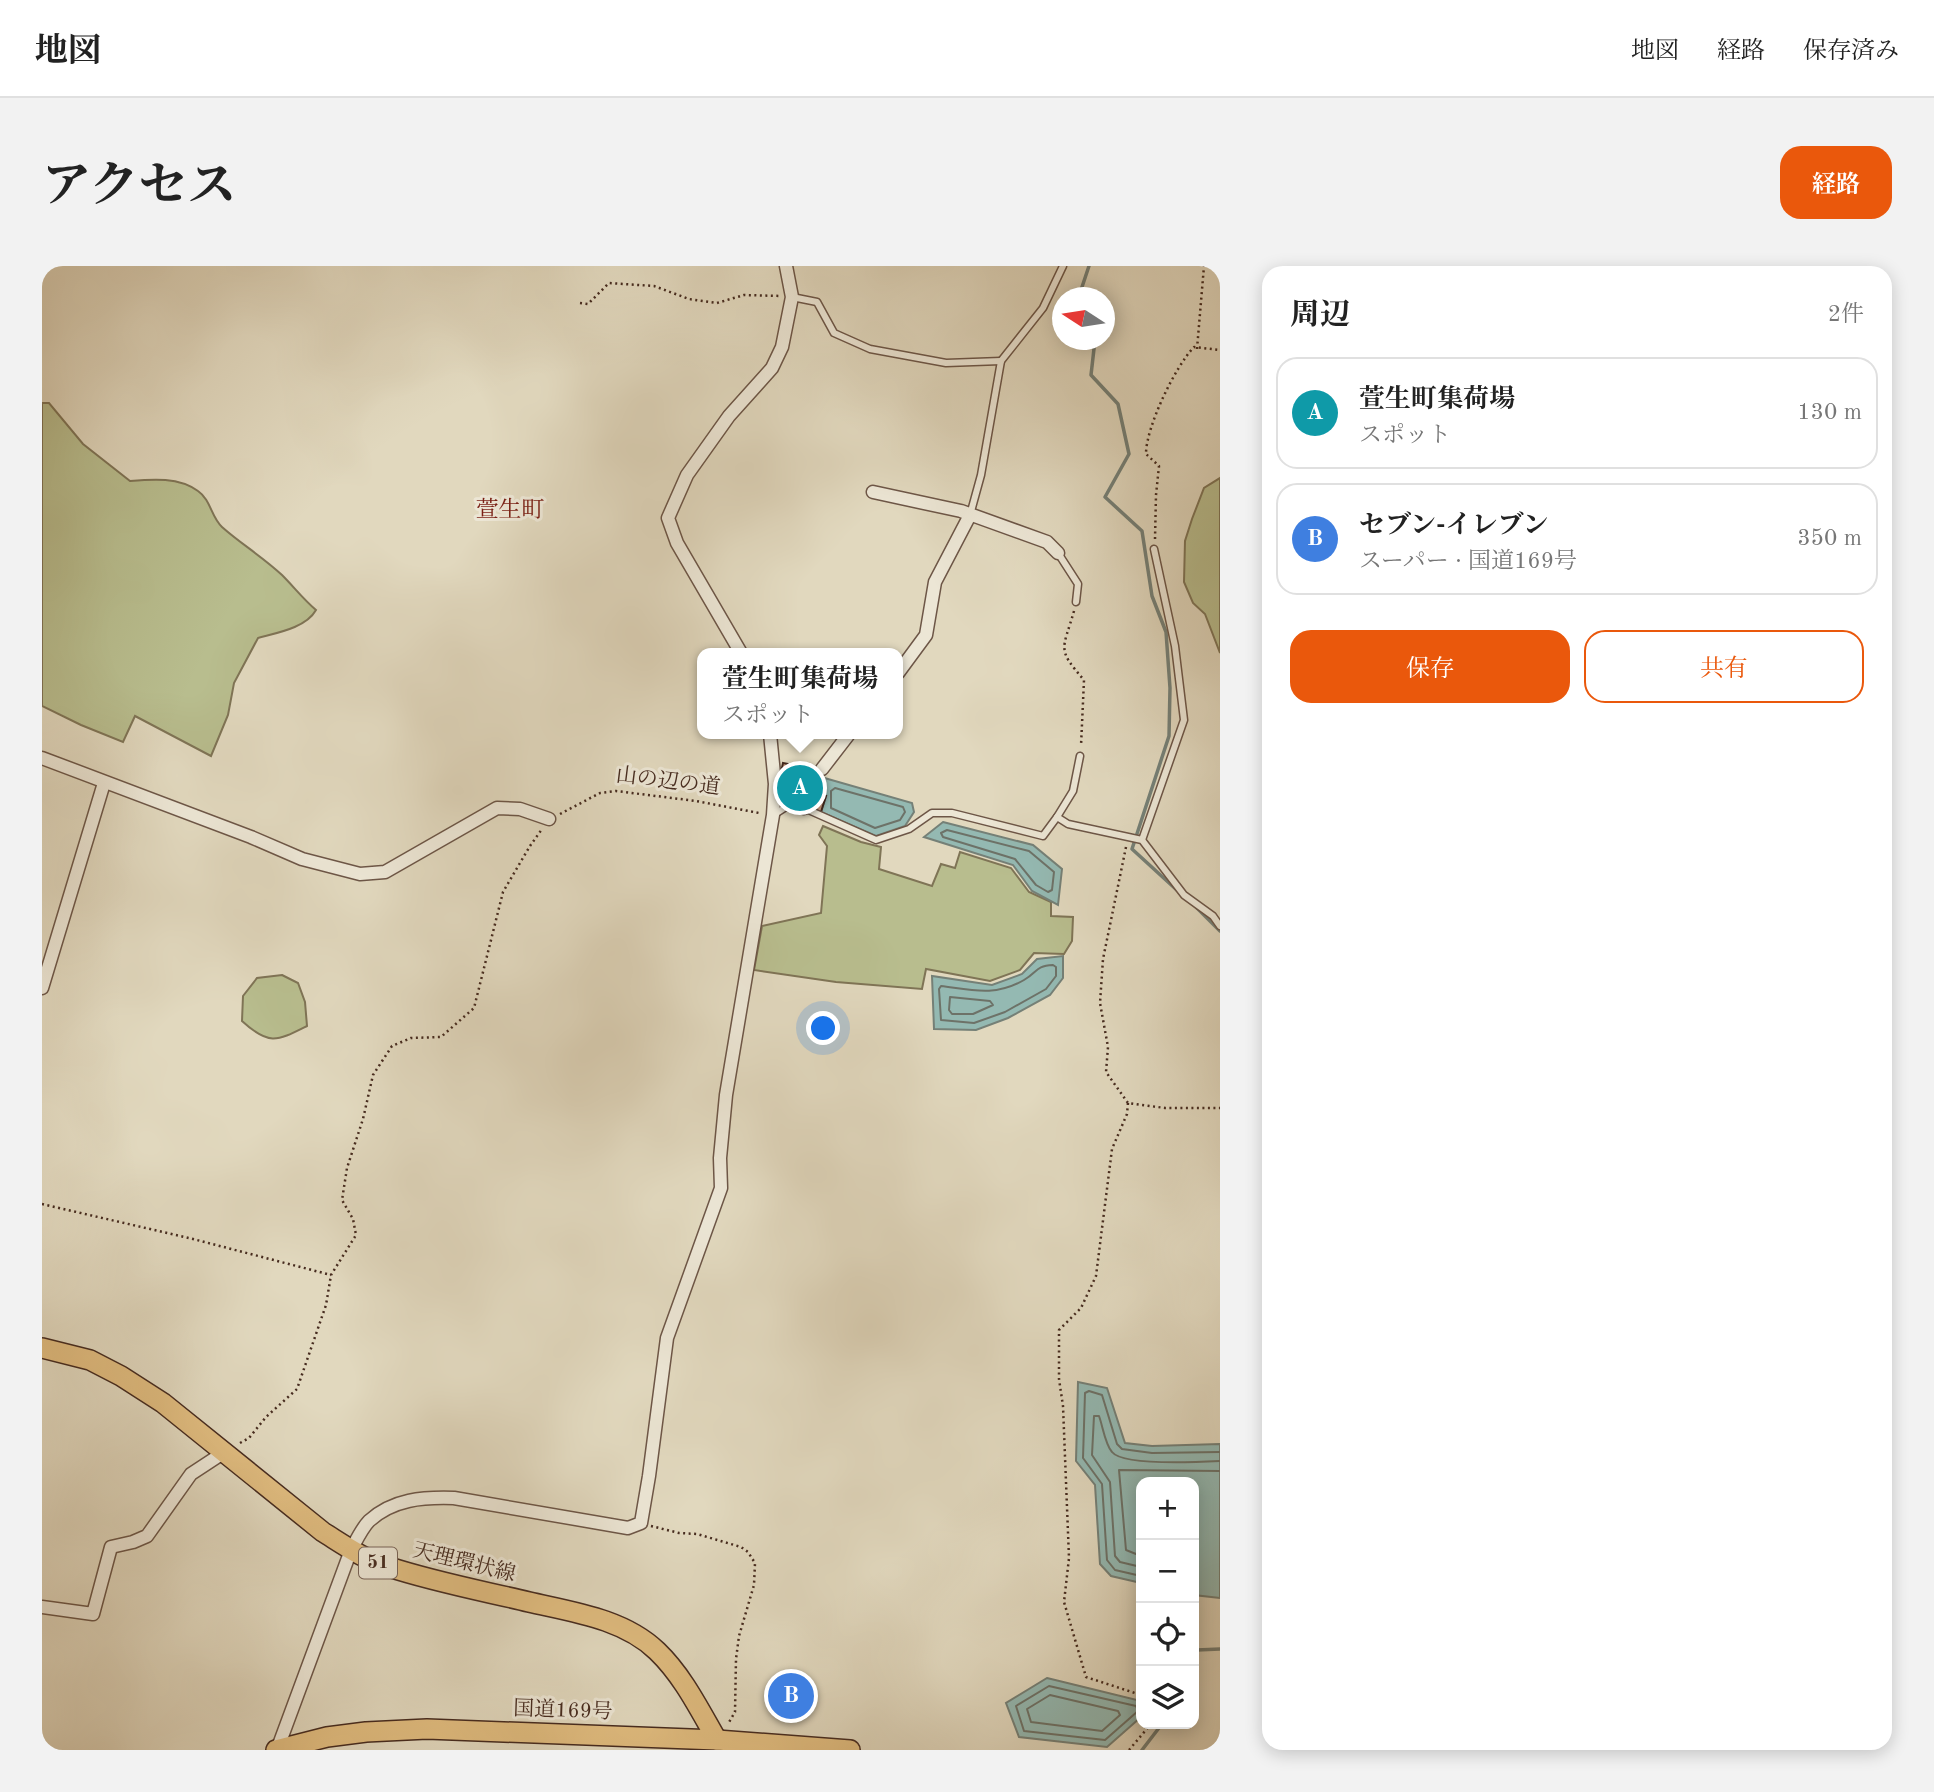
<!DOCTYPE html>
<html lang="ja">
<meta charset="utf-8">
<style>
body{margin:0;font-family:"Old Standard TT","Noto Serif JP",serif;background:#f2f2f2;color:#222}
.controls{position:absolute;right:21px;bottom:21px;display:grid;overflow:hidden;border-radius:14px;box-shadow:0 4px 18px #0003}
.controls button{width:63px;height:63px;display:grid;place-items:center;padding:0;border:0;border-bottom:2px solid #e0e0e0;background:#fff;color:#222;font:35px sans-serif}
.compass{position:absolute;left:1010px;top:21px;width:63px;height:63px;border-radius:50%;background:#fff;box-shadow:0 4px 18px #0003;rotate:282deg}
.you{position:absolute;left:782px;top:763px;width:24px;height:24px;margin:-18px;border:5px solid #fff;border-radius:50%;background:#1a73e8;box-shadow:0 0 0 10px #1a73e833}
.badge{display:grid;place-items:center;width:46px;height:46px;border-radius:50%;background:#ea580c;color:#fff;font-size:23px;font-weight:700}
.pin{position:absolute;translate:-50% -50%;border:4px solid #fff;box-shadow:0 2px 7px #0006}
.popup{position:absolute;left:655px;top:382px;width:206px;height:91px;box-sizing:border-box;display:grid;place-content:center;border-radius:14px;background:#fff;filter:drop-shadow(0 2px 5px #0005);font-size:23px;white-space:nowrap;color:#767676}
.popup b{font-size:26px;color:#222}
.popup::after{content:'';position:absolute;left:50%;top:100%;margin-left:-14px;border:14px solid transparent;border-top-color:#fff}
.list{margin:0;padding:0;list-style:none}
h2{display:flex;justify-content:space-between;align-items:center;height:91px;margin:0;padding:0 28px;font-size:30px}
h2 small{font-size:23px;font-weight:400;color:#767676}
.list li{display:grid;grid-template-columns:46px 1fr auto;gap:21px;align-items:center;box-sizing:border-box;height:112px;margin:0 14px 14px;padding:0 14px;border:2px solid #e0e0e0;border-radius:21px}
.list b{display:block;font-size:26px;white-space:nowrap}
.list p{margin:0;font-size:23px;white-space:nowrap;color:#767676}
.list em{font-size:23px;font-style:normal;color:#767676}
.actions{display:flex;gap:14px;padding:21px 28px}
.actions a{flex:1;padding:16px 0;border:2px solid #ea580c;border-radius:21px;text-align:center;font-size:24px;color:#ea580c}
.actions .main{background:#ea580c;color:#fff}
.icon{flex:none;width:38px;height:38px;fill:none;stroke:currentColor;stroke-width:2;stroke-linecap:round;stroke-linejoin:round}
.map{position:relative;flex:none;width:1178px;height:1484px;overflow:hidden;border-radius:21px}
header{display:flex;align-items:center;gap:42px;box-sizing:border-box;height:98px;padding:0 35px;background:#fff;border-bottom:2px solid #e0e0e0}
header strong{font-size:33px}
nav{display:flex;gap:38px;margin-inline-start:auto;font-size:24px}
.intro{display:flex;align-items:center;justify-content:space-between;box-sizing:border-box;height:168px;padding:0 42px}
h1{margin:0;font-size:49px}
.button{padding:18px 32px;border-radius:21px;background:#ea580c;color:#fff;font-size:24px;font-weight:700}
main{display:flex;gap:42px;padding:0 42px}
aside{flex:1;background:#fff;border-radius:21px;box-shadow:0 4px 18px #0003}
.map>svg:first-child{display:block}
.green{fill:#b8bd8e;stroke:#7f7456;stroke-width:2}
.water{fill:#94b9b2;stroke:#758077;stroke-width:2}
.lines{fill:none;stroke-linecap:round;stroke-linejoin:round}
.shore{stroke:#6d7268;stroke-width:2}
.stream{stroke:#758077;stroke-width:3.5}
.building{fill:#d5a586;stroke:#462b1f;stroke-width:2}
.minor-tunnel{stroke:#c2b59e;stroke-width:12;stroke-dasharray:12 6;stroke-linecap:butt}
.service-casing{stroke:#6d5647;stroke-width:9}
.minor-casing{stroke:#6d5647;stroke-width:15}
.primary-casing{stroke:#462b1f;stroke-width:22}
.trunk-casing{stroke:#462b1f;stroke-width:22}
.path{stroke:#462b1f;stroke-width:2.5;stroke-dasharray:2 3.5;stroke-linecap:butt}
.service{stroke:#ece6d5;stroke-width:6}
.minor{stroke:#ece6d5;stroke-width:12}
.primary{stroke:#e0bc7f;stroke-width:19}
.trunk{stroke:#e0bc7f;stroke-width:19}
.labels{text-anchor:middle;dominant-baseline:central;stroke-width:6;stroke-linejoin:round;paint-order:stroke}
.shield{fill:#ece6d5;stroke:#786356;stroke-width:2}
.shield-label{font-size:19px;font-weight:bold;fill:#462b1f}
.street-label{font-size:21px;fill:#462b1f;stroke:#ece6d5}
.neighbourhood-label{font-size:23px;fill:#7a1f14;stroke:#ece6d5}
</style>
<header>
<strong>地図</strong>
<nav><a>地図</a><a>経路</a><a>保存済み</a></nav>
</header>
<div class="intro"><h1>アクセス</h1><a class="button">経路</a></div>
<main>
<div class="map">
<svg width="1178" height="1484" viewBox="0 0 1178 1484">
<rect width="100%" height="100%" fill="#e1d8be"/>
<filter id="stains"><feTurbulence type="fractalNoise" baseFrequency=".00286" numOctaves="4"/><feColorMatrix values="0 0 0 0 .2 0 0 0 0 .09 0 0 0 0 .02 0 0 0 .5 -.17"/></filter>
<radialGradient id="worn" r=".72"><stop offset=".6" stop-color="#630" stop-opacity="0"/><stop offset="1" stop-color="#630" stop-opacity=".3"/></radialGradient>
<!-- green -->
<g class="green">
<path d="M0 137H7L41 178 88 215C111 213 137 211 156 225 169 234 169 251 180 261 199 278 221 291 240 309 252 321 261 333 274 344 264 362 234 367 216 372L192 417 186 449 169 490 93 450 81 476 39 459 0 440Z"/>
<polygon points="1178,212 1178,387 1163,348 1151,337 1142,316 1143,275 1150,253 1162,222"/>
<polygon points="781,560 819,576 839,581 837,603 890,620 899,598 913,602 918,586 969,602 987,626 1009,636 1009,650 1031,651 1030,675 1022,688 992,687 978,704 948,715 884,703 880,723 794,716 712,704 720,660 779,647 785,580 777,569"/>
<path d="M240 709 256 717 263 736 265 760C235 775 227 780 200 755L201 730 215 712Z"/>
</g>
<!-- water -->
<g class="water">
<polygon points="779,511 870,537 872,546 863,560 834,570 779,546 784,530 773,527"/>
<polygon points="901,556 991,579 1020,603 1016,639 990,625 971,599 882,571"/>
<polygon points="1021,690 1021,712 1008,729 966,752 934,764 892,763 890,710 950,719 980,708 995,693"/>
<polygon points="1036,1116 1065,1122 1083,1177 1110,1180 1178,1178 1178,1332 1152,1329 1152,1216 1099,1216 1099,1317 1069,1310 1058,1298 1053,1219 1034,1195"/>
<polygon points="1005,1412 1099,1435 1099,1451 1065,1481 977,1471 964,1437"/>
</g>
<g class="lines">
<!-- shore -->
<g class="shore">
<polygon points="793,522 861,541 863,546 858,554 833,562 789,542 789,525"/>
<polygon points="905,564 987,585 1012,606 1010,624 1006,626 994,619 973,593 901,571 899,567"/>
<path d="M1011 699 1014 701V710L1004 723 963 746 932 757 899 754 897 723 899 720C930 724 953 731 982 714 996 706 993 700 1011 699Z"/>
<polygon points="908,731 948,735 951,739 931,748 910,748 907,744"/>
<polyline points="1099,1290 1084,1284 1077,1204 1178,1205"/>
<path d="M1099 1301 1078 1296 1073 1290 1068 1216 1050 1189 1052 1150H1057C1061 1161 1063 1178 1070 1186 1081 1200 1159 1196 1178 1195"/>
<polyline points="1099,1310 1073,1304 1065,1294 1060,1218 1041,1192 1043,1127 1047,1125 1060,1129 1075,1178 1080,1183 1110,1187 1178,1186"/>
<polygon points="1007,1420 1094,1440 1096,1445 1063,1474 982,1465 974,1440"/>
<polygon points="1008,1429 1076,1445 1078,1449 1060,1465 989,1456 985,1443"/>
</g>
<!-- stream -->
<g class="stream">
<polyline points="1043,32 1039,24 1047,0"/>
<polyline points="1053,74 1049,109 1076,138 1087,188 1063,231 1100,265 1110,330 1124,366 1128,422 1127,470 1090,583 1137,626"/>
<polyline points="1153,640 1178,665"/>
<polyline points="1152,1392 1155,1384 1178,1383"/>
<polyline points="1100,1484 1120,1458"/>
</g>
</g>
<!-- building -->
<polygon class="building" points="741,497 771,503 779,511 773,527 784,530 779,546 766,541 756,532 746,529 747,523 736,521"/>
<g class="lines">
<!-- minor-tunnel -->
<polyline class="minor-tunnel" points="765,536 780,503"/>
<!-- service casing -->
<g class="service-casing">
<g id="service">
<polyline points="750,31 775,36 792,67 828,83 904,97 959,95"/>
<polyline points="928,249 939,209 959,95 1001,42 1021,0"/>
<polyline points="1016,287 1036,318 1034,336"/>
<polyline points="733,548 747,539 762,542 834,574 867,563 890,547 910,547 1001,570 1015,551 1026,558 1100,574 1142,629 1171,650 1178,660"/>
<polyline points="1015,551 1031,525 1038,490"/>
<polyline points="1100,574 1142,454 1133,380 1112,283"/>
</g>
</g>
<!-- minor casing -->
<g class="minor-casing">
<g id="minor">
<polyline points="831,226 919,245 1005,276 1016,287"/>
<polyline points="699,387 635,277 626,252 645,209 687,150 730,102 740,81 750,31 744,0"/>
<polyline points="856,407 884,369 893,316 928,249"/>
<polyline points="0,492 209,571 260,593 318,608 343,606 455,542 478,543 507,553"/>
<polyline points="780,503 807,468"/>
<polyline points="762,542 765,536"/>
<polyline points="0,722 62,517"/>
<polyline points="0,1341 51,1348 69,1281 91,1276 105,1270 149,1208 181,1187"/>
<path d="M235 1484 309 1284C314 1275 320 1262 327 1255 351 1233 381 1231 412 1232L586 1262 599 1257 607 1210 625 1072 679 922 678 892 684 829 731 549 733 518 728 468"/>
</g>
</g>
<!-- primary casing -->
<g class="primary-casing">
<path id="primary" d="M0 1082 48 1094 79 1110 121 1137 281 1266C302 1279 323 1294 347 1301 393 1316 441 1325 487 1336 531 1346 582 1353 615 1385 641 1410 657 1443 675 1474"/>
</g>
<!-- trunk casing -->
<g class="trunk-casing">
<polyline id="trunk" points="234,1484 285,1471 324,1466 385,1463 675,1474 808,1484"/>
</g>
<!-- path -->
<g class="path">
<polyline points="538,37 546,38 567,17 612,20 647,33 675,37 702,29 739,30"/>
<polyline points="1155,83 1162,0"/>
<path d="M1113 273 1114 229 1117 200 1104 188C1104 161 1133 101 1152 81L1178 84"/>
<path d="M1032 345C1021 384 1014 382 1042 414L1039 480"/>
<polyline points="518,548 558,527 574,525 654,535 717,547"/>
<polyline points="1084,581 1061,693 1058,737 1066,781 1064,806 1086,837 1123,842 1178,842"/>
<polyline points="1086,837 1085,848 1070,883 1054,1010 1039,1042 1017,1064 1017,1113 1021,1140 1027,1292 1022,1336 1044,1411 1099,1429"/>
<polyline points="0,938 151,973 289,1009"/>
<polyline points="198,1177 207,1172 224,1151 255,1123 284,1039 289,1009 314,969 311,953 300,934 305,902 321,853 331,809 350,780 369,772 399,771 432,742 461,626 488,580 500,563"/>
<polyline points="609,1260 637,1267 655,1268 699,1281 706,1286 713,1297 712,1319 697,1370 694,1393 693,1446 686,1458"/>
<polyline points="1087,1484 1109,1458"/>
</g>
<!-- service -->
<use href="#service" class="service"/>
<!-- minor -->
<use href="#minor" class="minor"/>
<!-- primary -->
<use href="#primary" class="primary"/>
<!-- trunk -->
<use href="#trunk" class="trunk"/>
</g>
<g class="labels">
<!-- shield labels -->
<rect class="shield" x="317" y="1281.5" width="38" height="31" rx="5"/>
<g class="shield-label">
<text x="336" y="1297">51</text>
</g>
<!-- street labels -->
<g class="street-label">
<text transform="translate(626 516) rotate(7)">山の辺の道</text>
<text transform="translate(422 1297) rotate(14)">天理環状線</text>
<text transform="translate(521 1445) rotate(2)">国道169号</text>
</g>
<!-- neighbourhood labels -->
<g class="neighbourhood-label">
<text x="468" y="244">萱生町</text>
</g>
</g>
<rect width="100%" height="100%" filter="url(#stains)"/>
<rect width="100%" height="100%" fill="url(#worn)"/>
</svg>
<div class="controls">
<button>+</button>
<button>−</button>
<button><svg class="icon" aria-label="locate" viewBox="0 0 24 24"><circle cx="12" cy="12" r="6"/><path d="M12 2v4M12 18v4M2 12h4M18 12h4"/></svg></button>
<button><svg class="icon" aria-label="layers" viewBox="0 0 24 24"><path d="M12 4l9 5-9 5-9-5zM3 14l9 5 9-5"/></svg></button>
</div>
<svg class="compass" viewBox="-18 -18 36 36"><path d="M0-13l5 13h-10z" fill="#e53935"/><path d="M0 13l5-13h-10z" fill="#767676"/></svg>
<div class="you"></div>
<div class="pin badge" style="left:758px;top:522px;background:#0f9aa8">A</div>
<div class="popup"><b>萱生町集荷場</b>スポット</div>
<div class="pin badge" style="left:749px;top:1430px;background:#3f7fe0">B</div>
</div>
<aside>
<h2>周辺<small>2件</small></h2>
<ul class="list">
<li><span class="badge" style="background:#0f9aa8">A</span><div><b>萱生町集荷場</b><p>スポット</p></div><em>130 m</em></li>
<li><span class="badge" style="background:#3f7fe0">B</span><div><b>セブン-イレブン</b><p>スーパー · 国道169号</p></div><em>350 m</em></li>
</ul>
<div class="actions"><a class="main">保存</a><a>共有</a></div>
</aside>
</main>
